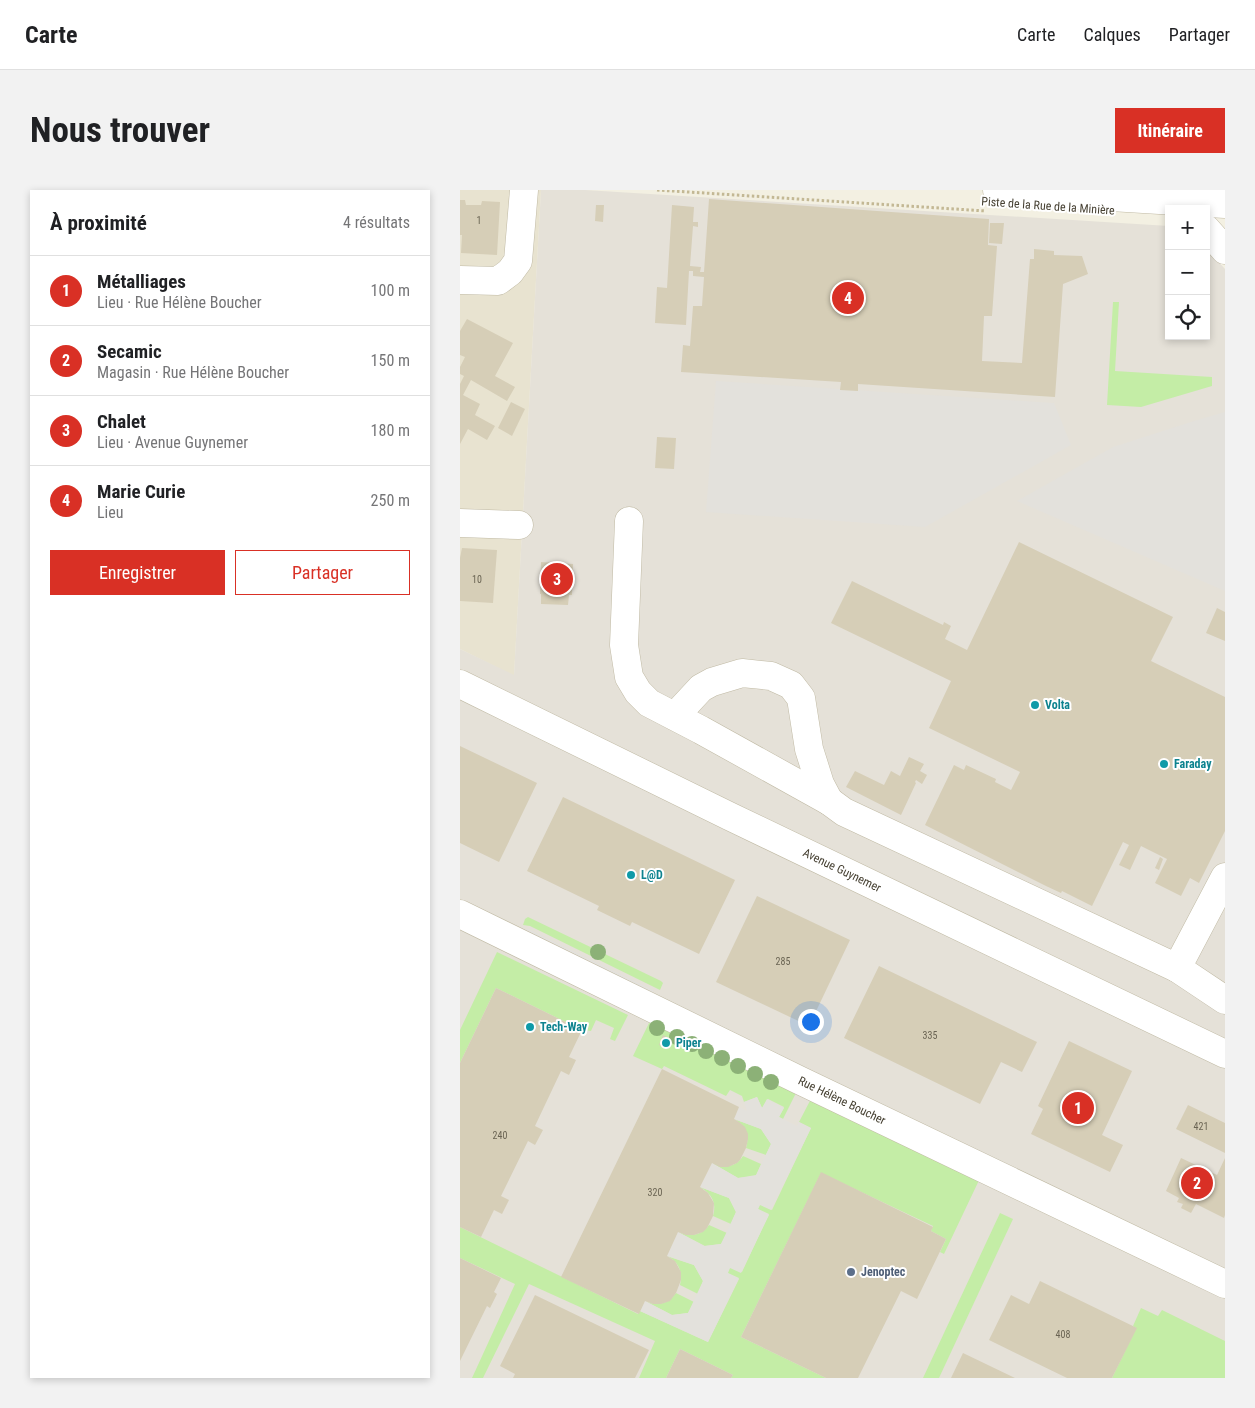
<!DOCTYPE html>
<html lang="fr">
<meta charset="utf-8">
<style>
body{margin:0;font-family:"Roboto Condensed",sans-serif;background:#f2f2f2;color:#202124}
.controls{position:absolute;right:15px;top:15px;display:grid;overflow:hidden;border-radius:0px;box-shadow:0 2px 8px #0003}
.controls button{width:45px;height:45px;display:grid;place-items:center;padding:0;border:0;border-bottom:1px solid #e0e0e0;background:#fff;color:#202124;font:25px sans-serif}
.you{position:absolute;left:350px;top:831px;width:18px;height:18px;margin:-12px;border:4px solid #fff;border-radius:50%;background:#1a73e8;box-shadow:0 0 0 8px #1a73e833}
.badge{display:grid;place-items:center;width:32px;height:32px;border-radius:50%;background:#d93025;color:#fff;font-size:16px;font-weight:700}
.pin{position:absolute;translate:-50% -50%;border:2px solid #fff;box-shadow:0 1px 5px #0006}
.list{margin:0;padding:0;list-style:none}
h2{display:flex;justify-content:space-between;align-items:center;height:65px;margin:0;padding:0 20px;font-size:21px}
h2 small{font-size:16px;font-weight:400;color:#757577}
.list li{display:grid;grid-template-columns:32px 1fr auto;gap:15px;align-items:center;box-sizing:border-box;height:70px;padding:0 20px;border-top:1px solid #e0e0e0}
.list b{display:block;font-size:19px;white-space:nowrap}
.list p{margin:0;font-size:16px;white-space:nowrap;color:#757577}
.list em{font-size:16px;font-style:normal;color:#757577}
.actions{display:flex;gap:10px;padding:15px 20px}
.actions a{flex:1;padding:11px 0;border:1px solid #d93025;border-radius:0px;text-align:center;font-size:18px;color:#d93025}
.actions .main{background:#d93025;color:#fff}
.icon{flex:none;width:28px;height:28px;fill:none;stroke:currentColor;stroke-width:2;stroke-linecap:round;stroke-linejoin:round}
.map{position:relative;flex:none;width:765px;height:1188px;overflow:hidden;border-radius:0px}
header{display:flex;align-items:center;gap:30px;box-sizing:border-box;height:70px;padding:0 25px;background:#fff;border-bottom:1px solid #e0e0e0}
header strong{font-size:24px}
nav{display:flex;gap:28px;margin-inline-start:auto;font-size:18px}
.intro{display:flex;align-items:center;justify-content:space-between;box-sizing:border-box;height:120px;padding:0 30px}
h1{margin:0;font-size:35px}
.button{padding:12px 22px;border-radius:0px;background:#d93025;color:#fff;font-size:18px;font-weight:700}
main{display:flex;gap:30px;padding:0 30px}
aside{flex:1;background:#fff;border-radius:0px;box-shadow:0 2px 8px #0003}
.map>svg:first-child{display:block}
.residential{fill:#e8e3d0}
.industrial{fill:#e5e1d8}
.green{fill:#c4eda6}
.parking{fill:#e3e1dc}
.building{fill:#d6ceb7}
.lines{fill:none;stroke-linecap:round;stroke-linejoin:round}
.minor-casing{stroke:#c0baa4;stroke-width:29}
.path{stroke:#c3b894;stroke-width:3;stroke-dasharray:2.5 2.5;stroke-linecap:butt}
.minor{stroke:#fff;stroke-width:28}
.tree{fill:#8cb177}
.culture-dot{fill:#0f9aa8;stroke:#fff;stroke-width:2}
.service-dot{fill:#5c6f8a;stroke:#fff;stroke-width:2}
.labels{text-anchor:middle;dominant-baseline:central;stroke-width:4;stroke-linejoin:round;paint-order:stroke}
.number-label{font-size:10px;fill:#6a6453}
.street-label{font-size:12px;fill:#464032;stroke:#fff}
.culture-label{font-size:12px;font-weight:bold;fill:#0d838f;stroke:#fff;text-anchor:start}
.service-label{font-size:12px;font-weight:bold;fill:#4e5e75;stroke:#fff;text-anchor:start}
</style>
<header>
<strong>Carte</strong>
<nav><a>Carte</a><a>Calques</a><a>Partager</a></nav>
</header>
<div class="intro"><h1>Nous trouver</h1><a class="button">Itinéraire</a></div>
<main>
<aside>
<h2>À proximité<small>4 résultats</small></h2>
<ul class="list">
<li><span class="badge">1</span><div><b>Métalliages</b><p>Lieu · Rue Hélène Boucher</p></div><em>100 m</em></li>
<li><span class="badge">2</span><div><b>Secamic</b><p>Magasin · Rue Hélène Boucher</p></div><em>150 m</em></li>
<li><span class="badge">3</span><div><b>Chalet</b><p>Lieu · Avenue Guynemer</p></div><em>180 m</em></li>
<li><span class="badge">4</span><div><b>Marie Curie</b><p>Lieu</p></div><em>250 m</em></li>
</ul>
<div class="actions"><a class="main">Enregistrer</a><a>Partager</a></div>
</aside>
<div class="map">
<svg width="765" height="1188" viewBox="0 0 765 1188">
<rect width="100%" height="100%" fill="#f3f0e2"/>
<!-- residential -->
<polygon class="residential" points="0,0 81,0 54,486 0,459"/>
<!-- industrial -->
<polygon class="industrial" points="81,0 125,0 709,36 709,146 746,146 746,58 765,79 765,1188 0,1188 0,459 54,485"/>
<!-- green -->
<g class="green">
<polygon points="653,112 659,112 655,181 752,187 752,196 681,217 647,215"/>
<polygon points="68,727 201,791 203,793 200,800 70,736 63,735 65,729"/>
<polygon points="37,762 168,825 155,851 150,849 154,838 136,830 131,841 122,840 36,798 0,873 0,840"/>
<polygon points="195,829 338,899 323,929 319,927 324,917 308,909 302,918 297,907 284,912 282,906 270,900 266,906 204,876 202,879 173,866 189,833"/>
<polygon points="353,905 522,984 484,1064 480,1062 486,1049 471,1041 473,1036 361,983 281,1147 366,1188 271,1188 273,1185 220,1159 206,1188 179,1188 195,1151 69,1094 23,1188 12,1188 55,1094 0,1068 0,1037 178,1124 180,1121 248,1152 279,1089 267,1083 270,1077 282,1082 309,1024 298,1019 300,1014 312,1020 351,938 339,932"/>
<path d="M274 929 301 939 311 954 306 965 286 958C290 945 285 935 274 929Z"/>
<path d="M283 966 301 974 296 986 278 988 252 973C265 978 275 978 283 966Z"/>
<path d="M240 997 269 1008 276 1022 271 1034 253 1026C257 1013 252 1004 240 997Z"/>
<polygon points="540,1023 553,1029 479,1188 463,1188"/>
<path d="M249 1035 267 1043 261 1054 245 1056 218 1042C231 1047 241 1046 249 1035Z"/>
<path d="M207 1066 234 1075 243 1091 238 1104 220 1095C223 1082 219 1072 207 1066Z"/>
<path d="M216 1103 234 1112 228 1123 212 1125 185 1111C197 1117 208 1114 216 1103Z"/>
<polygon points="681,1118 698,1126 702,1120 765,1151 765,1188 652,1188 676,1138 673,1136"/>
</g>
<!-- parking -->
<g class="parking">
<polygon points="256,191 594,213 611,255 465,337 246,322"/>
<polygon points="765,222 765,401 557,311 653,257 734,231"/>
<polygon points="68,739 193,800 194,806 60,741"/>
<polygon points="297,907 302,918 307,909 324,918 319,927 337,936 339,932 351,938 311,1020 300,1015 298,1019 309,1025 281,1083 270,1078 268,1083 279,1088 248,1152 180,1121 185,1111 212,1125 228,1123 243,1091 234,1075 207,1066 218,1042 244,1056 261,1054 276,1022 269,1008 240,997 252,973 278,988 296,985 311,954 301,939 274,929 279,917 287,921 284,912"/>
</g>
<!-- building -->
<g class="building">
<polygon points="249,9 529,29 528,55 537,56 532,126 524,126 522,171 562,173 570,69 574,69 574,59 594,61 594,65 622,66 628,84 603,94 595,207 398,194 398,201 380,200 381,192 221,182 223,155 230,156 233,116 242,116 244,87 233,86 233,81 229,81 226,135 195,133 197,97 207,98 212,15 234,17 233,32 238,32 238,37 233,36 230,76 241,77 240,82 244,82"/>
<polygon points="0,10 5,10 6,15 21,15 22,11 40,12 37,65 1,63 2,45 0,45"/>
<polygon points="136,15 144,15 143,32 135,31"/>
<polygon points="530,33 544,33 542,54 529,53"/>
<polygon points="7,129 53,153 35,186 55,197 47,211 11,190 3,205 20,214 15,225 35,236 27,250 8,239 0,254 0,194 4,186 0,184 0,177 5,167 0,165 0,141"/>
<polygon points="51,212 65,219 52,246 38,238"/>
<polygon points="197,247 216,248 214,279 195,278"/>
<polygon points="559,352 713,427 691,471 765,507 765,641 739,693 730,688 721,706 695,693 707,669 681,656 670,680 659,675 669,655 663,652 632,716 602,701 601,703 586,696 465,635 494,575 504,580 506,575 536,589 535,592 551,600 560,582 469,538 491,491 371,433 392,391 483,435 484,432 491,436 485,449 507,460"/>
<polygon points="2,358 37,360 33,413 0,411 0,368"/>
<polygon points="81,372 113,374 112,405 109,405 108,415 81,414 81,404 80,404"/>
<polygon points="757,418 765,422 765,451 746,443"/>
<polygon points="0,556 77,593 39,672 0,653"/>
<polygon points="449,567 464,574 460,581 467,585 462,594 456,590 455,592 456,593 441,625 386,597 395,581 424,595 431,581 440,586"/>
<polygon points="103,607 275,690 239,764 172,732 170,736 137,720 139,716 67,681"/>
<polygon points="700,667 703,669 699,680 695,678"/>
<polygon points="297,706 390,750 349,836 256,792"/>
<polygon points="419,776 577,852 562,882 541,872 520,914 384,848"/>
<polygon points="36,798 122,840 109,867 116,870 109,885 101,881 75,936 83,940 75,955 68,951 41,1006 49,1010 42,1024 34,1020 21,1047 0,1037 0,873"/>
<polygon points="203,845 213,850 208,859 199,855"/>
<polygon points="609,851 672,881 642,945 663,955 650,982 571,944 583,919 578,916"/>
<polygon points="202,879 279,917 274,929 279,932 285,937 288,944 288,949 286,958 280,970 277,973 268,977 260,977 252,973 240,997 248,1003 254,1013 253,1026 247,1038 243,1042 234,1045 226,1045 218,1042 207,1066 215,1071 221,1082 221,1090 216,1103 210,1111 201,1114 193,1114 185,1111 179,1124 101,1087"/>
<polygon points="728,915 765,933 765,963 716,939"/>
<polygon points="721,968 757,985 765,968 765,1025 764,1028 736,1014 731,1023 721,1018 723,1014 717,1012 719,1008 706,1001"/>
<polygon points="361,982 473,1037 471,1041 486,1049 457,1109 441,1101 398,1188 366,1188 281,1147"/>
<polygon points="0,1068 41,1088 34,1102 37,1104 30,1118 27,1116 0,1171"/>
<polygon points="580,1091 677,1138 652,1188 607,1188 529,1150 551,1105 569,1114"/>
<polygon points="75,1105 189,1160 175,1188 53,1188 55,1184 40,1176"/>
<polygon points="220,1159 273,1185 271,1188 206,1188"/>
<polygon points="503,1163 555,1188 491,1188"/>
</g>
<g class="lines">
<!-- minor casing -->
<g class="minor-casing">
<g id="minor">
<polyline points="537,0 765,14"/>
<polyline points="746,39 765,60"/>
<polyline points="0,90 38,91 50,82 58,71 64,0"/>
<polyline points="169,331 164,455 169,487 178,502 189,513 241,540 369,611 384,622 717,778 765,687"/>
<polyline points="0,333 59,335"/>
<path id="s1" d="M0 494 269 626 765 864"/>
<polyline points="215,526 241,498 252,492 282,483 311,486 331,495 341,508 349,559 360,594 369,611"/>
<path id="s2" d="M0 724 339 890 765 1094"/>
<polyline points="717,778 765,810"/>
</g>
</g>
<!-- path -->
<polyline class="path" points="197,0 526,21"/>
<!-- minor -->
<use href="#minor" class="minor"/>
</g>
<!-- trees -->
<g class="tree">
<circle cx="138" cy="762" r="8"/>
<circle cx="197" cy="838" r="8"/>
<circle cx="217" cy="847" r="8"/>
<circle cx="232" cy="854" r="8"/>
<circle cx="246" cy="861" r="8"/>
<circle cx="262" cy="868" r="8"/>
<circle cx="278" cy="876" r="8"/>
<circle cx="295" cy="884" r="8"/>
<circle cx="311" cy="892" r="8"/>
</g>
<!-- markers -->
<g class="culture-dot">
<circle cx="575" cy="515" r="5"/>
<circle cx="704" cy="574" r="5"/>
<circle cx="171" cy="685" r="5"/>
<circle cx="70" cy="837" r="5"/>
<circle cx="206" cy="853" r="5"/>
</g>
<circle class="service-dot" cx="391" cy="1082" r="5"/>
<g class="labels">
<!-- number labels -->
<g class="number-label">
<text x="19" y="30">1</text>
<text x="17" y="389">10</text>
<text x="323" y="771">285</text>
<text x="470" y="845">335</text>
<text x="741" y="936">421</text>
<text x="40" y="945">240</text>
<text x="195" y="1002">320</text>
<text x="603" y="1144">408</text>
</g>
<!-- street labels -->
<g class="street-label">
<text transform="translate(588 16) rotate(4)">Piste de la Rue de la Minière</text>
<text stroke="none"><textPath href="#s1" startOffset="425">Avenue Guynemer</textPath></text>
<text stroke="none"><textPath href="#s2" startOffset="425">Rue Hélène Boucher</textPath></text>
</g>
<!-- culture labels -->
<g class="culture-label">
<text x="585" y="515">Volta</text>
<text x="714" y="574">Faraday</text>
<text x="181" y="685">L@D</text>
<text x="80" y="837">Tech-Way</text>
<text x="216" y="853">Piper</text>
</g>
<!-- service labels -->
<g class="service-label">
<text x="401" y="1082">Jenoptec</text>
</g>
</g>
</svg>
<div class="controls">
<button>+</button>
<button>−</button>
<button><svg class="icon" aria-label="locate" viewBox="0 0 24 24"><circle cx="12" cy="12" r="6"/><path d="M12 2v4M12 18v4M2 12h4M18 12h4"/></svg></button>
</div>
<div class="you"></div>
<div class="pin badge" style="left:618px;top:918px">1</div>
<div class="pin badge" style="left:737px;top:993px">2</div>
<div class="pin badge" style="left:97px;top:389px">3</div>
<div class="pin badge" style="left:388px;top:108px">4</div>
</div>
</main>
